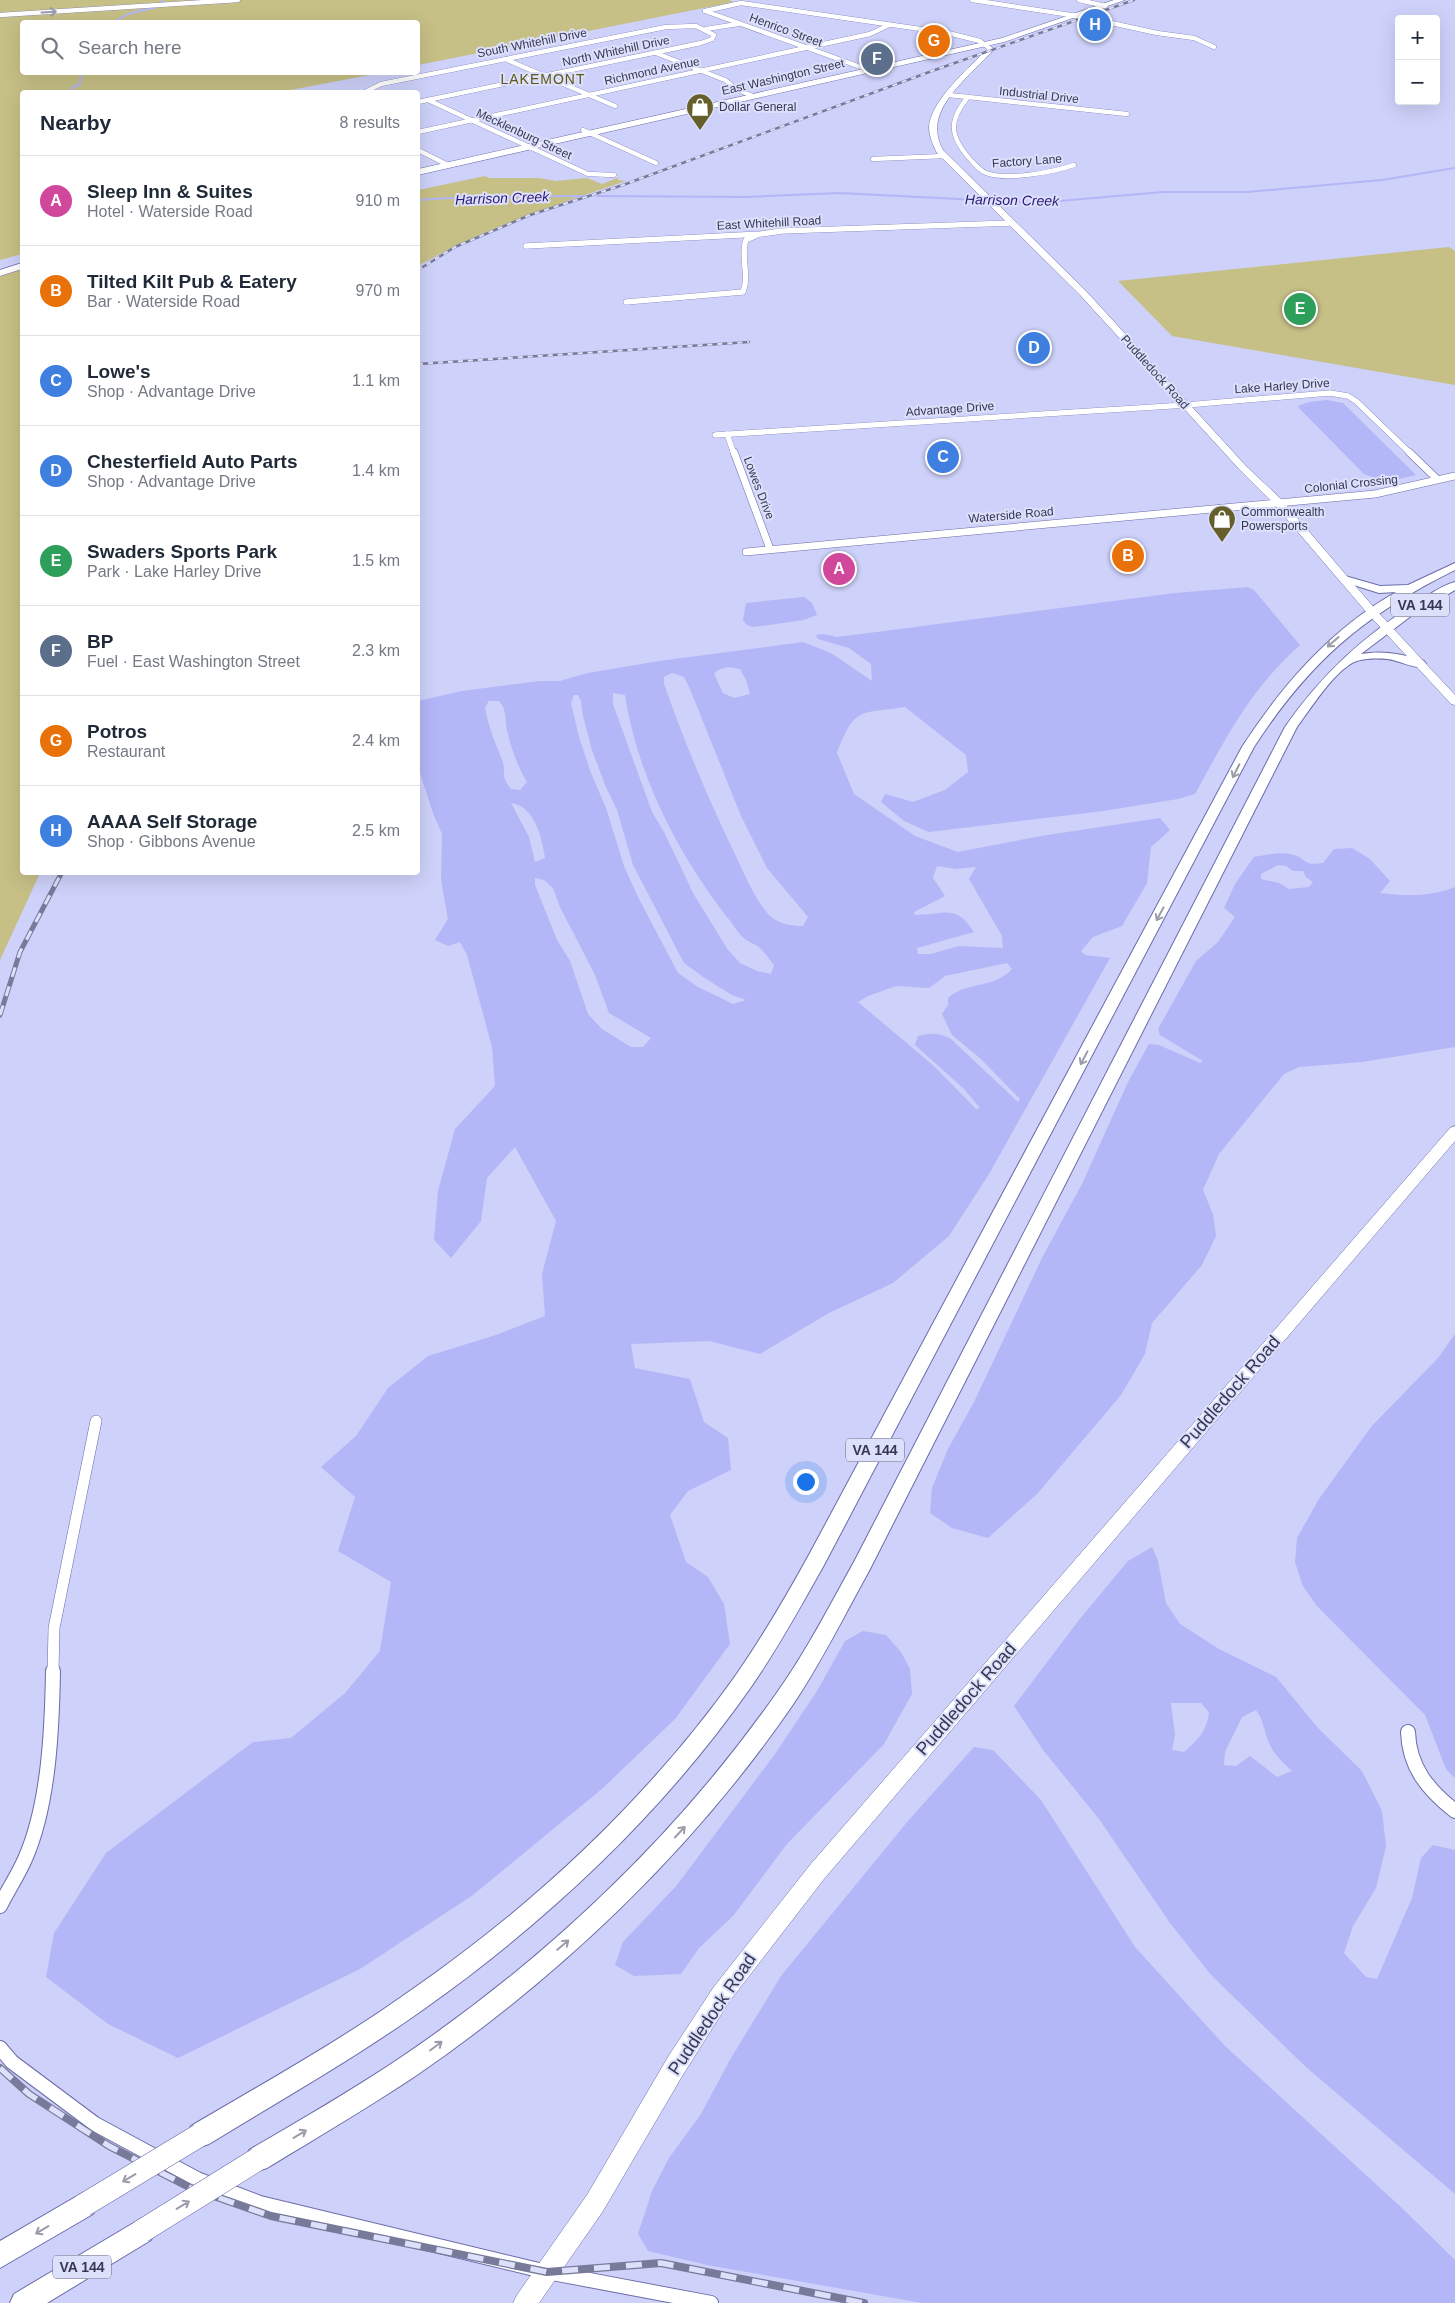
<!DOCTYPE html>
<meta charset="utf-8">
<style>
body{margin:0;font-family:Arial,sans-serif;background:#f6f6f7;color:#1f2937}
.controls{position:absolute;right:15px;top:15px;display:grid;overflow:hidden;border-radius:5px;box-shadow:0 5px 20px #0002}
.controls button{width:45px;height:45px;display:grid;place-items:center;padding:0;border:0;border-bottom:1px solid #e0e1e3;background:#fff;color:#1f2937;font:25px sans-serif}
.you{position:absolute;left:805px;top:1481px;width:18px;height:18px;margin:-12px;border:4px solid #fff;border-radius:50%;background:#1a73e8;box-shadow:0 0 0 8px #1a73e833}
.badge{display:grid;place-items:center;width:32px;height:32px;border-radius:50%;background:#2563eb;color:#fff;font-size:16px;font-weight:700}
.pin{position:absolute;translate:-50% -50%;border:2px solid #fff;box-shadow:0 1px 5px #0006}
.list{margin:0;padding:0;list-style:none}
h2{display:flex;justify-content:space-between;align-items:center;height:65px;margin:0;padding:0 20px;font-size:21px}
h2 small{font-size:16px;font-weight:400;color:#747a83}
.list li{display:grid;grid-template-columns:32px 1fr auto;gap:15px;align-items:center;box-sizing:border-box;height:90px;padding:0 20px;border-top:1px solid #e0e1e3}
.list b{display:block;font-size:19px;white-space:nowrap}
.list p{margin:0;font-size:16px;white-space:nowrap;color:#747a83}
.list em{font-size:16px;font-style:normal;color:#747a83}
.icon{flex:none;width:28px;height:28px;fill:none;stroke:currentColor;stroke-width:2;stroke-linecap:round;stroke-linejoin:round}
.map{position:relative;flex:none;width:1455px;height:2303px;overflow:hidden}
.search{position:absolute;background:#fff;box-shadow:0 5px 20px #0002;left:20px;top:20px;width:400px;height:55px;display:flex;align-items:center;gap:12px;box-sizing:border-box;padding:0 18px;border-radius:5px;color:#747a83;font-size:19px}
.panel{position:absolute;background:#fff;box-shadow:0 5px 20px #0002;left:20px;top:90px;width:400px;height:785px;border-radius:5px}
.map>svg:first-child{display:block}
.green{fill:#c6bf86}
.water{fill:#b3b6f7;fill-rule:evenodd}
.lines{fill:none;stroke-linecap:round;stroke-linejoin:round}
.stream{stroke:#b3b6f7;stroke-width:2}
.street-far4-casing{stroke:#6b6ca9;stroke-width:5}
.street-far3-casing{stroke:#6b6ca9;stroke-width:6}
.street-far2-casing{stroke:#6b6ca9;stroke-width:8}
.street-far1-casing{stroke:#6b6ca9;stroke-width:12}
.street-casing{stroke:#6b6ca9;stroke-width:16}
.secondary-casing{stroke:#6b6ca9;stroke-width:1}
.primary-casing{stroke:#6b6ca9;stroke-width:2}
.highway-casing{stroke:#6b6ca9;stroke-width:1}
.street-far4{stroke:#fff;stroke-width:4.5}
.street-far3{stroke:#fff;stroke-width:5.5}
.street-far2{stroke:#fff;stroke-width:7}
.street-far1{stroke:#fff;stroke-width:11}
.street{stroke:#fff;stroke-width:14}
.secondary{fill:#fff;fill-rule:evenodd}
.primary{fill:#fff;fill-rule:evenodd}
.highway{fill:#fff;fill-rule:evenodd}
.rail-far2-casing{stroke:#787a9a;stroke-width:2.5}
.rail-far1-casing{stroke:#787a9a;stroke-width:5}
.rail-casing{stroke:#787a9a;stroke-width:8}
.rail-far2{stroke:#dde0fb;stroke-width:2;stroke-dasharray:5;stroke-linecap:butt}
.rail-far1{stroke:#dde0fb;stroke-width:3;stroke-dasharray:10;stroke-linecap:butt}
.rail{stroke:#dde0fb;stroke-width:5.5;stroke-dasharray:16;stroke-linecap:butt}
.primary-bridge-casing{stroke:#6b6ca9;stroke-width:24;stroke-linecap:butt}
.primary-bridge{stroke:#fff;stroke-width:23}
.oneway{stroke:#9b9ca9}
.labels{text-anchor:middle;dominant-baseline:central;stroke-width:4;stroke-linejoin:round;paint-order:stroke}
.far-street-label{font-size:12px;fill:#373853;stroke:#dde0fb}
.far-poi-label{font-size:12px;fill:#373853;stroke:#dde0fb;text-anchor:start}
.far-neighbourhood-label{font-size:14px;letter-spacing:1px;fill:#5f571a;stroke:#dde0fb}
.far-water-label{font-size:14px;font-style:italic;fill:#2b1a76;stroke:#dde0fb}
.shield{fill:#dde0fb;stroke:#696a85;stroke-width:1}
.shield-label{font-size:14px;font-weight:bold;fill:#373853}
.near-street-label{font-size:18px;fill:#373853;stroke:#dde0fb}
</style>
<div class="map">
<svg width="1455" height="2303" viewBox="0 0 1455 2303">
<rect width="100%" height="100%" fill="#ced1f9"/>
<!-- green -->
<g class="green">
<polygon points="0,0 729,0 734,2 418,65 418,22 22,22 22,72 380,73 280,92 22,92 22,254 0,260"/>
<path d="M485 176 489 178H539L556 181 587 178 602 184 620 177 617 180 626 181C555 205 483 229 418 266V190Z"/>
<polygon points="1449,247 1455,251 1455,385 1172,336 1118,281"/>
<polygon points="22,268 22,872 40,873 0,960 0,270"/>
</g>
<!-- water -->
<g class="water">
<polygon points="1327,400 1343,403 1416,475 1394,480 1381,480 1364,474 1299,408 1298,406 1309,402"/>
<path d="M1248 587 1254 590 1300 645C1250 690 1227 736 1195 794L1178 799 1103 811 929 832 904 821 881 802 885 794 913 802 945 790 968 772 966 755 905 707C859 714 855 706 837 753L854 794 915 836 958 852 1041 836 1160 818 1170 830 1151 847 1147 883 1122 926 1093 937 1081 951 1085 955 1110 958 989 1174 949 1236 893 1283 829 1313 760 1354 709 1341 631 1344 635 1368 690 1379 704 1422 728 1438 731 1470 688 1491 670 1515 686 1562 708 1577 724 1604 730 1644 675 1719 603 1788 473 1895 360 1969 178 2058 108 2024 46 1977 54 1933 106 1853 253 1742 291 1738 345 1693 380 1651 391 1582 338 1551 355 1497 321 1467 356 1436 388 1388 428 1356 496 1335 545 1316 542 1274 556 1221 515 1147 487 1178 481 1221 451 1258 434 1240 438 1191 455 1129 495 1086 492 1047 467 955 460 942 448 946 435 940 448 919 441 880 442 834 434 816 418 767V701L462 691 540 681H560L588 673 659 661 803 642 831 653 872 681 871 664 849 648 818 639 816 635 823 634 837 637 869 633 1175 593ZM728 667 740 669 746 680 750 694 734 698 723 693 714 674 718 670ZM672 673 684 677 690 689 741 816 767 868 808 917 803 926C790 926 778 924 768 914 753 896 743 871 733 850 707 796 684 741 664 684V677ZM613 693 625 695C637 776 680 858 731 922 735 928 740 935 746 940 751 943 758 945 762 950 766 954 770 960 774 965L771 974 757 971 740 963 728 950 693 893 664 832 652 812 613 704ZM574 695H578L581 701 583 716 592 750 605 785 617 810 633 865 684 963 706 979 732 995 746 1000 733 1004 698 987 678 973 638 897 624 866 606 808 591 773 579 737 571 703ZM489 701H499C508 711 504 721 508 734 512 751 518 767 527 782L520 790 511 789C499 774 507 773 502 760 495 742 488 726 485 707ZM511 803C535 806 542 838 545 858L535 862 529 837ZM937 866 956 869 976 867 969 879 1002 936 1003 948 959 946 931 954H918L917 948 974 932C955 903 945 915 915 915L914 912 945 896 933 878ZM535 878 544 880 553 888 560 907 595 975 609 1013 651 1038 643 1047H631L602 1029 588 1014 570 961 557 940 535 885ZM1007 963 1012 969C994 989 967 981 948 998V1005L942 1014 952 1035 981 1059 1020 1099 1018 1102 951 1039C939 1032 931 1033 918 1036L915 1045 964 1089 980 1108 976 1109 935 1067 858 1002 868 996 896 986 929 988 945 976Z"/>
<polygon points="804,597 812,603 817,615 804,620 754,627 747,625 743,620 746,603"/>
<path d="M1352 848 1370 859 1390 881 1380 893C1405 896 1431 897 1455 887V1047L1362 1062 1299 1067 1284 1074 1219 1154 1203 1190 1213 1214 1216 1236 1202 1265 1152 1323 1145 1354 1121 1395 1038 1493 988 1538 952 1528 930 1513 932 1488 948 1449 974 1402 1043 1256 1082 1184 1128 1082 1149 1044 1159 1045 1200 1063 1203 1061 1160 1035 1158 1029 1196 961 1218 942 1235 917 1224 908 1235 884 1254 857C1265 855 1282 851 1294 855 1308 859 1301 866 1323 863L1334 849ZM1278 865 1286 866 1293 871H1303L1306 877 1313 882 1309 887 1289 889 1279 883 1261 879V874Z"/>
<polygon points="1455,1334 1455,1778 1446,1769 1425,1715 1317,1606 1303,1586 1295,1562 1297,1538 1319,1499 1371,1427 1438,1358"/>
<path d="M1152 1547 1158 1561 1166 1603 1180 1624 1219 1649 1276 1677 1318 1728 1362 1771 1382 1811 1386 1846 1376 1888 1353 1926 1344 1953 1366 1977 1377 1979 1412 1898 1421 1858 1433 1845 1455 1850V2194L1306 2067 1212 1976 1170 1923 1099 1819 1043 1750 1014 1706 1079 1620 1128 1561ZM1171 1703H1201L1209 1712C1207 1731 1198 1740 1184 1752L1172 1750 1175 1735ZM1256 1710C1264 1721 1264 1731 1269 1743 1274 1755 1284 1763 1292 1771L1277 1777 1250 1756 1236 1766 1224 1765 1225 1752 1242 1717Z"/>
<polygon points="863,1631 886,1635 901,1652 910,1669 912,1694 884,1744 787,1844 733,1916 699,1948 681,1974 634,1976 615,1965 623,1942 677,1885 775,1754 817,1691 845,1641"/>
<polygon points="974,1747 993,1750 1041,1800 1135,1947 1225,2046 1402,2208 1455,2260 1455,2303 922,2303 707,2265 648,2251 638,2234 652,2191 669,2158 701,2114 731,2058 781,1976 908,1821"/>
</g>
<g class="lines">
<!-- stream -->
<g class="stream">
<polyline points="114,22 128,14 161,6 163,2 161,0"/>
<polyline points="71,92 72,88 80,84 81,72"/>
<polyline points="597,196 746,197 839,193 1036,203 1163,192 1247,192 1382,180 1455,168"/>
<polyline points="418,200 467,197 586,196"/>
</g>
<!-- street-far4 casing -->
<g class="street-far4-casing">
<g id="street-far4">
<polyline points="972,0 1084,17 1157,33 1194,38 1214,47"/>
<polyline points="1079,0 1105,6"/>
<polyline points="705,11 741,3 948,33 980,41"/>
<polyline points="705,11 869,70"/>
<polyline points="0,15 238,0"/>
<polyline points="706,29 738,24"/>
<polyline points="656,53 725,80 738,90 753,96"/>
<polyline points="505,59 615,106"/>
<polyline points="365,92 381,84 666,27 696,26 714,35 712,39 701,43 418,102"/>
<polyline points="949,95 1127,114"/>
<path d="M968 97C949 120 949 135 969 158 974 163 979 170 986 173 1007 181 1053 172 1074 165"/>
<polyline points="428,100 588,174 614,175"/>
<polyline points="583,130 656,163"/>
<polyline points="418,132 870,34 889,25"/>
<polyline points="418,150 448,165"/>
<polyline points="873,159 944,156"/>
</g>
</g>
<!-- street-far3 casing -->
<g class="street-far3-casing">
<g id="street-far3">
<polyline points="526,246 761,234 782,231 1012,223"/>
<path d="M626 302 743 292C750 275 740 257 746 240L757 235"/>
<polyline points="727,434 734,454"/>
<polyline points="715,435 1186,405 1330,393 1348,396 1356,401 1411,454"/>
</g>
</g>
<!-- street-far2 casing -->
<g class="street-far2-casing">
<g id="street-far2">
<polyline points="734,452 770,549"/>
<polyline points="1409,452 1437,479"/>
<polyline points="746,552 1375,494 1455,476"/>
</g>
</g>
<!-- street-far1 casing -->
<g class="street-far1-casing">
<polyline id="street-far1" points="53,1672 54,1628 96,1421"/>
</g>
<!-- street casing -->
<g class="street-casing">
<g id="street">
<path d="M1408 1732C1409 1767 1428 1790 1455 1811"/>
<path d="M0 1906C8 1890 18 1875 25 1859 49 1805 52 1729 53 1671"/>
<polyline points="0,2048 12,2062 95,2124 197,2179 260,2203 547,2272 711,2303"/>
</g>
</g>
<!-- secondary casing -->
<g class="secondary-casing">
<g id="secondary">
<path d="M978 40H982L994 49C971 77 920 109 943 150L1086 291 1246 466 1282 500 1376 610 1455 695V705L1451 704 1368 614 1274 504 1240 470 1080 295 937 153C933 145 929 136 929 127 930 101 970 67 987 49L978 42Z"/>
<polygon points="1455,1126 1455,1141 824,1879 729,2002 684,2073 603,2211 539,2303 513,2303 517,2295 587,2195 668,2057 713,1988 810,1865 1450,1128"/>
</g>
</g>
<!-- primary casing -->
<g class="primary-casing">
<g id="primary">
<path d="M1455 563V570C1364 615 1309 662 1254 747L824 1565C801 1606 778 1648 751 1687 664 1812 548 1921 424 2009 355 2058 281 2100 209 2144L200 2147 191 2144 188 2135 191 2126C264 2083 338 2042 407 1993 532 1907 648 1799 736 1675 763 1636 787 1595 810 1553L1242 747C1283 684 1330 630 1396 592L1379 593 1341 581 1339 579 1345 576 1380 586 1408 585Z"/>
<path d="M1455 582V590L1411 616 1361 654C1383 650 1404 654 1424 661L1426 664 1424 667C1413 669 1399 660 1387 659 1376 658 1358 658 1349 665 1330 678 1311 708 1297 727L869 1571C844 1616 821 1663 792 1706 692 1851 560 1977 414 2077 366 2109 316 2138 267 2168L258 2171 249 2168 246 2159 249 2150C299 2121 349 2092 397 2060 543 1962 675 1838 776 1694 806 1652 830 1605 855 1560L1285 727C1321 675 1364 635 1418 602 1429 595 1442 585 1455 582Z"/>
<polygon points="84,2192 93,2196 97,2205 93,2214 0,2268 0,2241"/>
<polygon points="142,2218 151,2222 155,2231 151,2240 47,2303 10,2303 14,2294"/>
</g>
</g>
<!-- highway casing -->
<g class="highway-casing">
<g id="highway">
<polygon points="1114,0 1125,0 1004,42 418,175 418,169 1002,38"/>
<polygon points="22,263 22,269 0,276 0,270"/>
</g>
</g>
<!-- street-far4 -->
<use href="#street-far4" class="street-far4"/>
<!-- street-far3 -->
<use href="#street-far3" class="street-far3"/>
<!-- street-far2 -->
<use href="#street-far2" class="street-far2"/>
<!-- street-far1 -->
<use href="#street-far1" class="street-far1"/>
<!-- street -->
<use href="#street" class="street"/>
<!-- secondary -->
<use href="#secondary" class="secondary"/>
<!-- primary -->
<use href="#primary" class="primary"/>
<!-- highway -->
<use href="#highway" class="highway"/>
<!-- rail-far2 casing -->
<g class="rail-far2-casing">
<g id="rail-far2">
<polyline points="418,270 455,247 530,215 623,185 932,71 1134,0"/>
<polyline points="418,364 749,342"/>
</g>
</g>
<!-- rail-far1 casing -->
<g class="rail-far1-casing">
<polyline id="rail-far1" points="0,1015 20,952 62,872"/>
</g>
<!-- rail casing -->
<g class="rail-casing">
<polyline id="rail" points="0,2068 29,2094 109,2146 191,2188 271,2216 547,2272 661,2263 864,2303"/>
</g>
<!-- rail-far2 -->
<use href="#rail-far2" class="rail-far2"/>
<!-- rail-far1 -->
<use href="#rail-far1" class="rail-far1"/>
<!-- rail -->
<use href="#rail" class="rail"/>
<!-- primary-bridge casing -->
<g class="primary-bridge-casing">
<g id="primary-bridge">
<polyline points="84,2205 200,2135"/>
<polyline points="142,2231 258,2159"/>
</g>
</g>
<!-- primary-bridge -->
<use href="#primary-bridge" class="primary-bridge"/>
</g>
<!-- one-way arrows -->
<defs><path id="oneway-shaft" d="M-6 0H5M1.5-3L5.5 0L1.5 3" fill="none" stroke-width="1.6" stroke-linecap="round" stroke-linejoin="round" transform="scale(1.25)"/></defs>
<g class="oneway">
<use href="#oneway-shaft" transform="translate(49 12) rotate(-3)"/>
<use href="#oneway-shaft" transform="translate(1333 642) rotate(139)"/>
<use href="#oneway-shaft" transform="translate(1236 771) rotate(117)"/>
<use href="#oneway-shaft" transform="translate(1160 914) rotate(118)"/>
<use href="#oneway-shaft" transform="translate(1084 1058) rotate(118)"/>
<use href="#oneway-shaft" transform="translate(680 1832) rotate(-47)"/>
<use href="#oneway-shaft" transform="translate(563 1945) rotate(-40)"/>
<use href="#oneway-shaft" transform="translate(436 2046) rotate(-37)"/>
<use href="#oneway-shaft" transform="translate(300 2134) rotate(-31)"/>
<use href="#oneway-shaft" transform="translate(129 2178) rotate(149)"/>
<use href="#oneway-shaft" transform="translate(183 2205) rotate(-31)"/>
<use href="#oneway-shaft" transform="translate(42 2230) rotate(149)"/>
</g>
<!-- icons -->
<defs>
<g id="shop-pin" transform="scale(1.4375)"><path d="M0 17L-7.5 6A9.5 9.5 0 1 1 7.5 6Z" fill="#665f2c" stroke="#dde0fb"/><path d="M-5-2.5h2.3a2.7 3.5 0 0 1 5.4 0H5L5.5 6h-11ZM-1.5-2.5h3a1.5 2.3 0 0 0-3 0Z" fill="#fff"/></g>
</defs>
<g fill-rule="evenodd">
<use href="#shop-pin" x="700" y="107"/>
<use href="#shop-pin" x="1222" y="519"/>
</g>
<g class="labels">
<!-- far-street labels -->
<g class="far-street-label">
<text transform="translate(786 30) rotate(20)">Henrico Street</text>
<text transform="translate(532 43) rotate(-11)">South Whitehill Drive</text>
<text transform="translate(616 51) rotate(-12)">North Whitehill Drive</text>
<text transform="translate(652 71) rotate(-12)">Richmond Avenue</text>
<text transform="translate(783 77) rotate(-13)">East Washington Street</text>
<text transform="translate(1039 95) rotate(6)">Industrial Drive</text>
<text transform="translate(524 134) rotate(25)">Mecklenburg Street</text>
<text transform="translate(1027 161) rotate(-4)">Factory Lane</text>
<text transform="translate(769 223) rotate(-3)">East Whitehill Road</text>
<text transform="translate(1155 372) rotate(48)">Puddledock Road</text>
<text transform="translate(1282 386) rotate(-4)">Lake Harley Drive</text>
<text transform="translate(950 409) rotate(-4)">Advantage Drive</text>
<text transform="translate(1351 484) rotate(-6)">Colonial Crossing</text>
<text transform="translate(759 488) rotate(69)">Lowes Drive</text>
<text transform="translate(1011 515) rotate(-5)">Waterside Road</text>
</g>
<!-- far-poi labels -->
<g class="far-poi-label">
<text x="719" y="107">Dollar General</text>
<text x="1241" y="512">Commonwealth<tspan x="1241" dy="14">Powersports</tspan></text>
</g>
<!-- far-neighbourhood labels -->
<g class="far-neighbourhood-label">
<text x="543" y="79">LAKEMONT</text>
</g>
<!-- far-water labels -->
<g class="far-water-label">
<text transform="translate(502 198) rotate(-2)">Harrison Creek</text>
<text transform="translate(1012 200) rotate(1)">Harrison Creek</text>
</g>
<!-- shield labels -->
<g class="shield">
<rect x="1391" y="593.5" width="58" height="23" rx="4"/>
<rect x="846" y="1438.5" width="58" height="23" rx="4"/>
<rect x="53" y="2255.5" width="58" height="23" rx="4"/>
</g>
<g class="shield-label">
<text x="1420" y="605">VA 144</text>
<text x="875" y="1450">VA 144</text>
<text x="82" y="2267">VA 144</text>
</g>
<!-- near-street labels -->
<g class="near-street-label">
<text transform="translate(1230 1392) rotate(-49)">Puddledock Road</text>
<text transform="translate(966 1699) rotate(-49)">Puddledock Road</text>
<text transform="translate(712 2014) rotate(-56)">Puddledock Road</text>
</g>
</g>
</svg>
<div class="controls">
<button>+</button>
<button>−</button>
</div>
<div class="you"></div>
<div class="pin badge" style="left:839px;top:569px;background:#d1479c">A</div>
<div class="pin badge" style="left:1128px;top:556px;background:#e8710a">B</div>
<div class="pin badge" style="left:943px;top:457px;background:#3f7fe0">C</div>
<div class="pin badge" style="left:1034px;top:348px;background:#3f7fe0">D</div>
<div class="pin badge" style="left:1300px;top:309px;background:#2e9e5b">E</div>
<div class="pin badge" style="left:877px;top:59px;background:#5c6f8a">F</div>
<div class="pin badge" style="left:934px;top:41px;background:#e8710a">G</div>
<div class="pin badge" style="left:1095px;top:25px;background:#3f7fe0">H</div>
<div class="search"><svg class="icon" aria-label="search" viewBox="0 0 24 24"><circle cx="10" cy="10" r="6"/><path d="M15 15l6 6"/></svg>Search here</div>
<section class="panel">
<h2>Nearby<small>8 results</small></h2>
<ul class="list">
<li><span class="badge" style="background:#d1479c">A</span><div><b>Sleep Inn &amp; Suites</b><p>Hotel · Waterside Road</p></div><em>910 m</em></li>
<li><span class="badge" style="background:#e8710a">B</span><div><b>Tilted Kilt Pub &amp; Eatery</b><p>Bar · Waterside Road</p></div><em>970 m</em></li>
<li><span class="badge" style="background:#3f7fe0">C</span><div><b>Lowe's</b><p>Shop · Advantage Drive</p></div><em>1.1 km</em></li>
<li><span class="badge" style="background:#3f7fe0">D</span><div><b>Chesterfield Auto Parts</b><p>Shop · Advantage Drive</p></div><em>1.4 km</em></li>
<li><span class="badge" style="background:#2e9e5b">E</span><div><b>Swaders Sports Park</b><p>Park · Lake Harley Drive</p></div><em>1.5 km</em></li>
<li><span class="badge" style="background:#5c6f8a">F</span><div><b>BP</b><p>Fuel · East Washington Street</p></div><em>2.3 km</em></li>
<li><span class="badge" style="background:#e8710a">G</span><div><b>Potros</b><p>Restaurant</p></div><em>2.4 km</em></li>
<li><span class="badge" style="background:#3f7fe0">H</span><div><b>AAAA Self Storage</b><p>Shop · Gibbons Avenue</p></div><em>2.5 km</em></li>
</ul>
</section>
</div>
